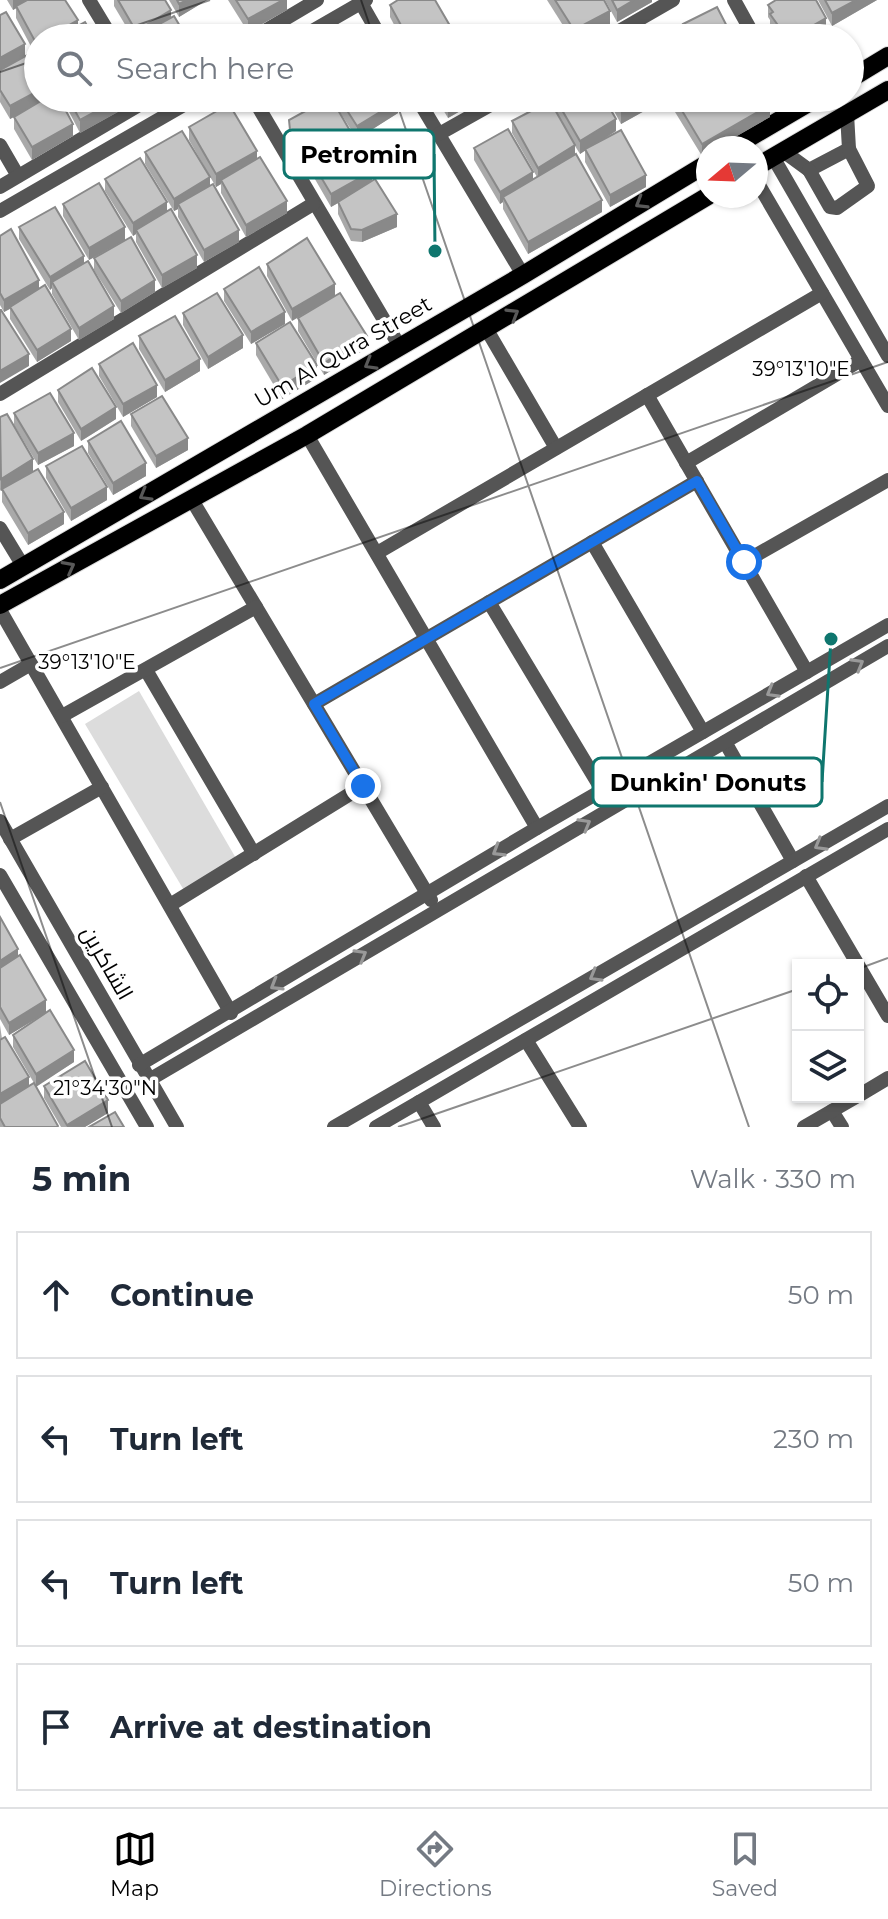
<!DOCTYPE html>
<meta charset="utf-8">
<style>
body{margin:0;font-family:Montserrat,Cairo,sans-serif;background:#f6f6f7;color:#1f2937}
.controls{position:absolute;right:24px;bottom:24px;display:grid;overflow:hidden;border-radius:0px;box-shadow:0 2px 6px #0004}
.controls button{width:72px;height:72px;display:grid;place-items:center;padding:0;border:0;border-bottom:2px solid #e0e1e3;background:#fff;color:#1f2937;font:40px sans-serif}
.compass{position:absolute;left:696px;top:136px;width:72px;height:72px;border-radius:50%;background:#fff;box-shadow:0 2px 6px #0004;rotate:251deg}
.stop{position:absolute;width:24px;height:24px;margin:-18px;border:6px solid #1a73e8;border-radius:50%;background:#fff}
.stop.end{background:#1a73e8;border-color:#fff;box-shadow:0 2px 8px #0008}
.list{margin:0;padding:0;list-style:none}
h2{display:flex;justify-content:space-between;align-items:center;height:104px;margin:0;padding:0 32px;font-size:34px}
h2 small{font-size:26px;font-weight:400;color:#747a83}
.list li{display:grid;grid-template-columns:52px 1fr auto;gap:24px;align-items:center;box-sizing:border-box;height:128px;margin:0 16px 16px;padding:0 16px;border:2px solid #e0e1e3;border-radius:0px}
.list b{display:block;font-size:30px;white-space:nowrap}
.list em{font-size:26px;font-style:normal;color:#747a83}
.icon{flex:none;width:44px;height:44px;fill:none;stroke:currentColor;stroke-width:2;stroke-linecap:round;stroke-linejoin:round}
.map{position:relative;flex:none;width:888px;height:1127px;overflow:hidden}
.search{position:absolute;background:#fff;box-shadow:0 2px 6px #0004;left:24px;right:24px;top:24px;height:88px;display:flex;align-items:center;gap:20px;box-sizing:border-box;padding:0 28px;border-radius:44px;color:#747a83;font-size:30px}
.sheet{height:680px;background:#fff}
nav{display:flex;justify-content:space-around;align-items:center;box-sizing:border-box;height:112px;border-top:2px solid #e0e1e3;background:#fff;font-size:22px;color:#747a83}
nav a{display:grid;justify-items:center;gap:4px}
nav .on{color:#000}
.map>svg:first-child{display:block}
.green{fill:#dcdcdc}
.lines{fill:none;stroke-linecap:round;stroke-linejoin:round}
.major-casing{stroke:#dbdbdb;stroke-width:20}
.minor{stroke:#555;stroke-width:14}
.major{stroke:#000;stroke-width:18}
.wall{fill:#a9a9a9}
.shaded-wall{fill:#898989}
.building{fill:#c4c4c4;stroke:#898989;stroke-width:2}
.oneway{stroke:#595959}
.oneway2{stroke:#999}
.route{stroke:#1a73e8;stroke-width:10}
.ticks{fill:none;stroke:#000;stroke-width:2;stroke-opacity:0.45}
.labels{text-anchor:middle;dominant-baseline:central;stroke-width:7;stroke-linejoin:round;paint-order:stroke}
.street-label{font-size:22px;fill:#000;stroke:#fff}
.ticks-label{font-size:20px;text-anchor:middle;fill:#000;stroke:#fff;stroke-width:7;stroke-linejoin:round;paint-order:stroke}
.leader{fill:none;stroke:#0f766e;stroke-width:3}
.callout-dot{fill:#0f766e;stroke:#fff;stroke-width:3}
.callout{fill:#fff;stroke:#0f766e;stroke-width:3}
.callout-label{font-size:24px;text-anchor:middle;font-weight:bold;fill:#000}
</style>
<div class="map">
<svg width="888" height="1127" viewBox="0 0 888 1127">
<rect width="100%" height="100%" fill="#fff"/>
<!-- green -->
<polygon class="green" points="139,691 237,860 185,892 85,724"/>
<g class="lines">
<!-- major casing -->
<g class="major-casing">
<g id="major">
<polyline points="850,79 888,56"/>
<polyline points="732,148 817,98"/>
<polyline points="756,167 888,90"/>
<polyline points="0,580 523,275 708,163"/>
<polyline points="0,605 307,435 708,196"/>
</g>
</g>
<!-- minor -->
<g class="minor">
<polyline points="89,0 112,38"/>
<polyline points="734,0 755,38"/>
<polyline points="361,3 381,38"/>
<polyline points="253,38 317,0"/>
<polyline points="300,38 366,0"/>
<polyline points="607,38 673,0"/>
<polyline points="253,98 400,347"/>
<polyline points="417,98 523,275"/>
<polyline points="439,134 503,98"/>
<polyline points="0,145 18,176"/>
<polyline points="783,151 809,170 849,149 847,114"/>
<polyline points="773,157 888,356"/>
<polyline points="809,170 830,207 837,208 868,186 849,149"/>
<polyline points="756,180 888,406"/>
<polyline points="0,187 151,98"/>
<polyline points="0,211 196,98"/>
<polyline points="487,330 556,448"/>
<polyline points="0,394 313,204"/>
<polyline points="647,395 807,672"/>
<polyline points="307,435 537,828"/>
<polyline points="686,463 861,360"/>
<polyline points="192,500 431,900"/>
<polyline points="0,528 23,566"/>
<polyline points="592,542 703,732"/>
<polyline points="377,553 822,293"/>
<polyline points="744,562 888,480"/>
<polyline points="489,602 602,790"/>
<polyline points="0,610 231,1013"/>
<polyline points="146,670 254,854"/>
<polyline points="0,682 31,664"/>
<polyline points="314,704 697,481"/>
<polyline points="62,716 256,607"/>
<polyline points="725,742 793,861"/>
<polyline points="0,821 177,1127"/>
<polyline points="10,839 102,787"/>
<polyline points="0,875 147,1127"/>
<polyline points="806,876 888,1016"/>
<polyline points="170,905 363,786"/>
<polyline points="526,1040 580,1127"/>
<polyline points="139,1065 537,828 888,625"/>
<polyline points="149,1080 888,646"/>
<polyline points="858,1096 888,1078"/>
<polyline points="419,1102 434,1127"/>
<polyline points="832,1111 842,1127"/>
<polyline points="334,1127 888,806"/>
<polyline points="376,1127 888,829"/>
<polyline points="804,1127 856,1097"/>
</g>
<!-- major -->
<use href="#major" class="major"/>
</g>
<!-- wall -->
<g class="wall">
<polygon points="7,0 65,0 78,26 94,38 38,38 36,56 16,18 16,8 13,10"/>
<polygon points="114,0 165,0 171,17 187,38 133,38 114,6"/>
<polygon points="169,0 207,0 179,17"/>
<polygon points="228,0 287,0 287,10 248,32"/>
<polygon points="547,0 604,0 610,24 582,38 571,38"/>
<polygon points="605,0 652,0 652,2 617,22"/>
<polygon points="818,0 877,0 832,26"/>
<polygon points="390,5 453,38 401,38 390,17"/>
<polygon points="768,5 826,31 813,38 778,38 770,26 770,20 768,17"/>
<polygon points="2,14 25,56 38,98 73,136 32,160 14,129 14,117 10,119 0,102"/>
<polygon points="683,24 733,38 684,38"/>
<polygon points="64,98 125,98 125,108 80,133 64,102"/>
<polygon points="336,98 396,98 398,113 357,139 336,106 349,140 397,227 362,242 351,241 338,214 338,203 331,207 312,174 312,164 308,166 299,157 297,147 290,142 289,120 336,106"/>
<polygon points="436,98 483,98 448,118"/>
<polygon points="555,98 616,131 600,141 646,187 610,207 585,162 585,150 580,154 575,146 575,154 602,212 528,254 503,209 503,202 500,204 474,160 474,148 533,179 537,177 512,133 512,121 555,110"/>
<polygon points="607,98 655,98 655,105 621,124"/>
<polygon points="662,98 767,98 770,117 716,148 708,148 702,156 675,112 675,100 666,105"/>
<polygon points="189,127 257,159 287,213 246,237 221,193 221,184 216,187 189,140"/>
<polygon points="145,152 210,186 239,242 204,262 178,217 178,209 174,211 145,164"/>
<polygon points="105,179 167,211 197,268 162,288 136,242 136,234 133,236 105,191"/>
<polygon points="63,204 125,240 89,260 63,216"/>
<polygon points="19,227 84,263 114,319 79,340 52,294 52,288 50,290 19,239"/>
<polygon points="0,236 39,289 71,341 37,362 10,319 10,309 4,312 0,305"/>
<polygon points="307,238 292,321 267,276 267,264"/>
<polygon points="94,258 155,292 121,313 94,270"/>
<polygon points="224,289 285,324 251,344 224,301"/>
<polygon points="183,313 243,348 208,369 183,325"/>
<polygon points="298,318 367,348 324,375 298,331"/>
<polygon points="139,336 200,371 165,392 139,349"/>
<polygon points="256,343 317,378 282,399 256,355"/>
<polygon points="99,364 157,397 123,417 99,376"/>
<polygon points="58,390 116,419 81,441 58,402"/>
<polygon points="14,413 74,446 38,465 14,425"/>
<polygon points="131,414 188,450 156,468 131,426"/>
<polygon points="0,417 64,524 28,545 2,502 2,490 1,491 0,490"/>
<polygon points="88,441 146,476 113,495 88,453"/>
<polygon points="46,466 107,500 71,521 46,478"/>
<polygon points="0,917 18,957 46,1013 74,1062 36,1086 58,1127 0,1127 0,1025 2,1039 29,1086 34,1083 13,1047 13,1035 45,1013 9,1035 0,1019"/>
<polygon points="44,1086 108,1113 85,1127 61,1127 44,1098"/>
</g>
<!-- shaded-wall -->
<g class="shaded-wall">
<polygon points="13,0 31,0 13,10"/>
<polygon points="187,0 207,0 179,17 179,4"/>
<polygon points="283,0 287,0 287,10 248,32 248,19"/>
<polygon points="634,0 652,0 652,2 617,22 617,10"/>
<polygon points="856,0 877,0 832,26 832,13"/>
<polygon points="171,10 171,23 137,36 137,38 136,38 136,31"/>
<polygon points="610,11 610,24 582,38 574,38 574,30"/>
<polygon points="826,18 826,31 813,38 791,38"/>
<polygon points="78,20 78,33 68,38 46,38"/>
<polygon points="453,31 453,38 441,38"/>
<polygon points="38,42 38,55 36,56 36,43"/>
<polygon points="25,44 25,56 0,70 0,58"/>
<polygon points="38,91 38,98 46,99 10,119 10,106"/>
<polygon points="121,98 125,98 125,108 80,133 80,120"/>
<polygon points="461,98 483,98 448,118 448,105"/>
<polygon points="646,98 655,98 655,105 621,124 621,111"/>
<polygon points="666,98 679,98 666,105"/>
<polygon points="398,101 398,113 357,139 357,126"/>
<polygon points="770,105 770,117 716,148 708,148 708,153 702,156 702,144"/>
<polygon points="616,119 616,131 580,154 580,141"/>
<polygon points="73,124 73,136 32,160 32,147"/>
<polygon points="349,129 349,141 308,166 308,154"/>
<polygon points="575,145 575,158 538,180 538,168"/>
<polygon points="257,151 257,163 221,180 221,184 216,187 216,174"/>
<polygon points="372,171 372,183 331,207 331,194"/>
<polygon points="533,172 533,184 503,197 503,202 500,204 500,192"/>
<polygon points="646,175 646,187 610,207 610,195"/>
<polygon points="210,177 210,189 178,204 178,209 174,211 174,199"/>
<polygon points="602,200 602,212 528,254 528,242"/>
<polygon points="287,201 287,213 246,237 246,225"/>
<polygon points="167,202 167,215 136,230 136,234 133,236 133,223"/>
<polygon points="397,214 397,227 362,242 362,230"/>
<polygon points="125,227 125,240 89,260 89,248"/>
<polygon points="239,230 239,242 204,262 204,250"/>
<polygon points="197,255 197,268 162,288 162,275"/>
<polygon points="84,256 84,268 52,282 52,288 50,290 50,277"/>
<polygon points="39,280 39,292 4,312 4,300"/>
<polygon points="155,280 155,292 121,313 121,301"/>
<polygon points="335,284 335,296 292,321 292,309"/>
<polygon points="114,306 114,319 79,340 79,328"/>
<polygon points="285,312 285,324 251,344 251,332"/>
<polygon points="71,329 71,341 37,362 37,350"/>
<polygon points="243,335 243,348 208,369 208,357"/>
<polygon points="367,336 367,348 324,375 324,363"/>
<polygon points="29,354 29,366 0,383 0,371"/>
<polygon points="200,359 200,371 165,392 165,380"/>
<polygon points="317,365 317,378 282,399 282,386"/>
<polygon points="157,385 157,397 123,417 123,404"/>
<polygon points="116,407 116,419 81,441 81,429"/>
<polygon points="74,433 74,446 38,465 38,453"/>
<polygon points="188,438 188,450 156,468 156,456"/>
<polygon points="33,459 33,472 1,491 1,479"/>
<polygon points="146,463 146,476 113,495 113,483"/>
<polygon points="107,487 107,500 71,521 71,508"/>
<polygon points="64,512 64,524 28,545 28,533"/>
<polygon points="18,949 18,962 0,973 0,961"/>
<polygon points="46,1000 46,1013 9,1035 9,1023"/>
<polygon points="74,1050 74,1062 36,1087 36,1074"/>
<polygon points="29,1077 29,1090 0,1107 0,1094"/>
<polygon points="108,1100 108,1113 85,1127 67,1127 67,1125"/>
</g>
<!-- building -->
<g class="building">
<polygon points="27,0 65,0 78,20 46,38 38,38 38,42 36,43 16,6"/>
<polygon points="118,0 165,0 171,10 136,31"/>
<polygon points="177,0 187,0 179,4"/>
<polygon points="236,0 283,0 248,19"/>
<polygon points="398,0 435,0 453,31 441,38 408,38 390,5"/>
<polygon points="555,0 604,0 610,11 574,30"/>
<polygon points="612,0 634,0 617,10"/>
<polygon points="776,0 816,0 826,18 791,38 787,38 770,14 773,12 768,5"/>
<polygon points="825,0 856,0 832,13"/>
<polygon points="717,7 733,38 691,38 683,24"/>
<polygon points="6,12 25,44 0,58 0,15"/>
<polygon points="174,16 187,38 139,38 137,36"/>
<polygon points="85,22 94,38 56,38"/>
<polygon points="679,34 682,38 671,38"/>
<polygon points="29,54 38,71 38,91 10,106 0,90 0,70"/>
<polygon points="46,98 59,98 73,124 32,147 14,117"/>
<polygon points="68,98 121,98 80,120"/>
<polygon points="329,98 331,98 349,129 308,154 299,145 297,135 290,130 289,120"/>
<polygon points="339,98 396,98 398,101 357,126"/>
<polygon points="443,98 461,98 448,105"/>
<polygon points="555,98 604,98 616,119 580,141"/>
<polygon points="614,98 646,98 621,111"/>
<polygon points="678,98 767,98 770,105 702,144 675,99"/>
<polygon points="550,101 575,145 538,168 512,121"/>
<polygon points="229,104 257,151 216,174 189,127"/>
<polygon points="508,129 533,172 500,192 474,148"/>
<polygon points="621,130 646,175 610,195 585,149"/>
<polygon points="182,131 210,177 174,199 145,152"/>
<polygon points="352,138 372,171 331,194 312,162"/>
<polygon points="576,154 602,200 528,242 503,197"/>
<polygon points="260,157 287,201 246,225 221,180"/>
<polygon points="140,158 167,202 133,223 105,179"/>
<polygon points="375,179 397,214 362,230 351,229 338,202"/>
<polygon points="99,183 125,227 89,248 63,204"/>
<polygon points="213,184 239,230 204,250 178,204"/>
<polygon points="55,207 84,256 50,277 19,227"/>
<polygon points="171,209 197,255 162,275 136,230"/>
<polygon points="11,229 39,280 4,300 0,293 0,236"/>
<polygon points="131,237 155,280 121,301 94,258"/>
<polygon points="307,238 335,284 292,309 267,264"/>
<polygon points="88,261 114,306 79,328 52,282"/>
<polygon points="259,267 285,312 251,332 224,289"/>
<polygon points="45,285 71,329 37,350 10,307"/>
<polygon points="217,293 243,335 208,357 183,313"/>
<polygon points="340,293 367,336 324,363 298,318"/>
<polygon points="0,310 1,310 29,354 0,371"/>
<polygon points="175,316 200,359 165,380 139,336"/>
<polygon points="290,322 317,365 282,386 256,343"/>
<polygon points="133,343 157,385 123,404 99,364"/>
<polygon points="92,368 116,407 81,429 58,390"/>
<polygon points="50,393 74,433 38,453 14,413"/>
<polygon points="162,396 188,438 156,456 131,414"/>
<polygon points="7,414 33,459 1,479 0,417"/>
<polygon points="121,421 146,463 113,483 88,441"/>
<polygon points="82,446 107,487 71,508 46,466"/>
<polygon points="38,469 64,512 28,533 2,489"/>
<polygon points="0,917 18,949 0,961"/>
<polygon points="20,955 46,1000 9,1023 0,1007 0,968"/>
<polygon points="50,1010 74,1050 36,1074 13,1035"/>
<polygon points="5,1037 29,1077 0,1094 0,1040"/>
<polygon points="85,1061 108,1100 67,1125 44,1086"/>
<polygon points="34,1083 58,1126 57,1127 5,1127 0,1118 0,1104"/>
<polygon points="115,1112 124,1127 89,1127"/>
</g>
<!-- one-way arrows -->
<defs><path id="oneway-chevron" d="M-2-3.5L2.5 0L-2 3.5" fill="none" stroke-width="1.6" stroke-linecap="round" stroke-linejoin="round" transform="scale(2)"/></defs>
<g class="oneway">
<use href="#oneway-chevron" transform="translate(641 203) rotate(149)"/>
<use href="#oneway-chevron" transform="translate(513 314) rotate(-31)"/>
<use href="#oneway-chevron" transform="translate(370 364) rotate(150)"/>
<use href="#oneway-chevron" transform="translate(145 495) rotate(150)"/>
<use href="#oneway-chevron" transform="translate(69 567) rotate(-28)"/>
</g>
<g class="oneway2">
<use href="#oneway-chevron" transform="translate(858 664) rotate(-30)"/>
<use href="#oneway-chevron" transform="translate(772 692) rotate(150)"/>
<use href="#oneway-chevron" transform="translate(585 824) rotate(-30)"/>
<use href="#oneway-chevron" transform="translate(820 845) rotate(150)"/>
<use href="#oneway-chevron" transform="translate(498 851) rotate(149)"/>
<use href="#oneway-chevron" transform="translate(361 955) rotate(-30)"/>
<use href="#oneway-chevron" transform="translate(595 976) rotate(150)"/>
<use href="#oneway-chevron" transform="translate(276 985) rotate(149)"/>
</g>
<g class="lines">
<!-- route -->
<polyline class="route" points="363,786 314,704 697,481 744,562"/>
</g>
<!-- ticks -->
<path class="ticks" d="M361 0 374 38M100 38 210 0M0 72 38 59M395 98 749 1127M0 668 888 362M0 802 112 1127M858 969 888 958M398 1127 798 989"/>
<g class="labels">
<!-- street labels -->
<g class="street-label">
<text transform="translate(343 352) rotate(-30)">Um Al Qura Street</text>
<text transform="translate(107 963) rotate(60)">الشاكرين</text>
</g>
</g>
<g class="ticks-label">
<text x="801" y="376">39°13'10"E</text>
<text x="87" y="669">39°13'10"E</text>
<text x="105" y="1095">21°34'30"N</text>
</g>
<!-- callouts -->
<path class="leader" d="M435 251L434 154M831 639L822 782"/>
<g class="callout-dot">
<circle cx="435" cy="251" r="8"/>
<circle cx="831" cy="639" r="8"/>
</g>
<g class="callout">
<rect x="284" y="130" width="150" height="48" rx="8"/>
<rect x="593" y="758" width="229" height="48" rx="8"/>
</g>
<g class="callout-label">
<text x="359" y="163">Petromin</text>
<text x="708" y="791">Dunkin' Donuts</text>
</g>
</svg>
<div class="controls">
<button><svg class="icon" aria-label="locate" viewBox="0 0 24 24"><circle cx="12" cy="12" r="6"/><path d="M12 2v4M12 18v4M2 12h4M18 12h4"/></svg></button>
<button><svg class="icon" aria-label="layers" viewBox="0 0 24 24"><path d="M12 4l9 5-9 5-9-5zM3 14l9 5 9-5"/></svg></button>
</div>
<svg class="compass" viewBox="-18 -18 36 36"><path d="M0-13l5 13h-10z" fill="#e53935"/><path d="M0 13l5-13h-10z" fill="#747a83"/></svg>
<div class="stop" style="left:744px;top:562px"></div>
<div class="stop end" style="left:363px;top:786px"></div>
<div class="search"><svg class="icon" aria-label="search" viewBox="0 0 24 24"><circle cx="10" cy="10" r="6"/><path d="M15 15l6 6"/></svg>Search here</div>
</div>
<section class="sheet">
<h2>5 min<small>Walk · 330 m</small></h2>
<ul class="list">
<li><svg class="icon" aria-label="ahead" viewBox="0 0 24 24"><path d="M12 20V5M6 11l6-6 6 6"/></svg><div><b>Continue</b></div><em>50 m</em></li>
<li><svg class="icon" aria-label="left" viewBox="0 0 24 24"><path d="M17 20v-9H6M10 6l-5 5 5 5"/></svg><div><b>Turn left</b></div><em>230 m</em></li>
<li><svg class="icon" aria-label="left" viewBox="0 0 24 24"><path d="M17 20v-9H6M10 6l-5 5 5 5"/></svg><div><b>Turn left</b></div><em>50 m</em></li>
<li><svg class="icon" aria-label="arrive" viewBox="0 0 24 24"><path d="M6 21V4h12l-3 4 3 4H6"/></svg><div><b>Arrive at destination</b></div></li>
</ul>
</section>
<nav>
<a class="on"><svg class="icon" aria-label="map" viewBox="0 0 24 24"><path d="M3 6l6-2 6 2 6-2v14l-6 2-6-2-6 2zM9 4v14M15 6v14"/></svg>Map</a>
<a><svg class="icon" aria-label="directions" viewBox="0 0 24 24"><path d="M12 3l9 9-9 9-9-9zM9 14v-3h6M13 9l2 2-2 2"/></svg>Directions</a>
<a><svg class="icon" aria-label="saved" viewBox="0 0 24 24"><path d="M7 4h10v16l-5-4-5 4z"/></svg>Saved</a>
</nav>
